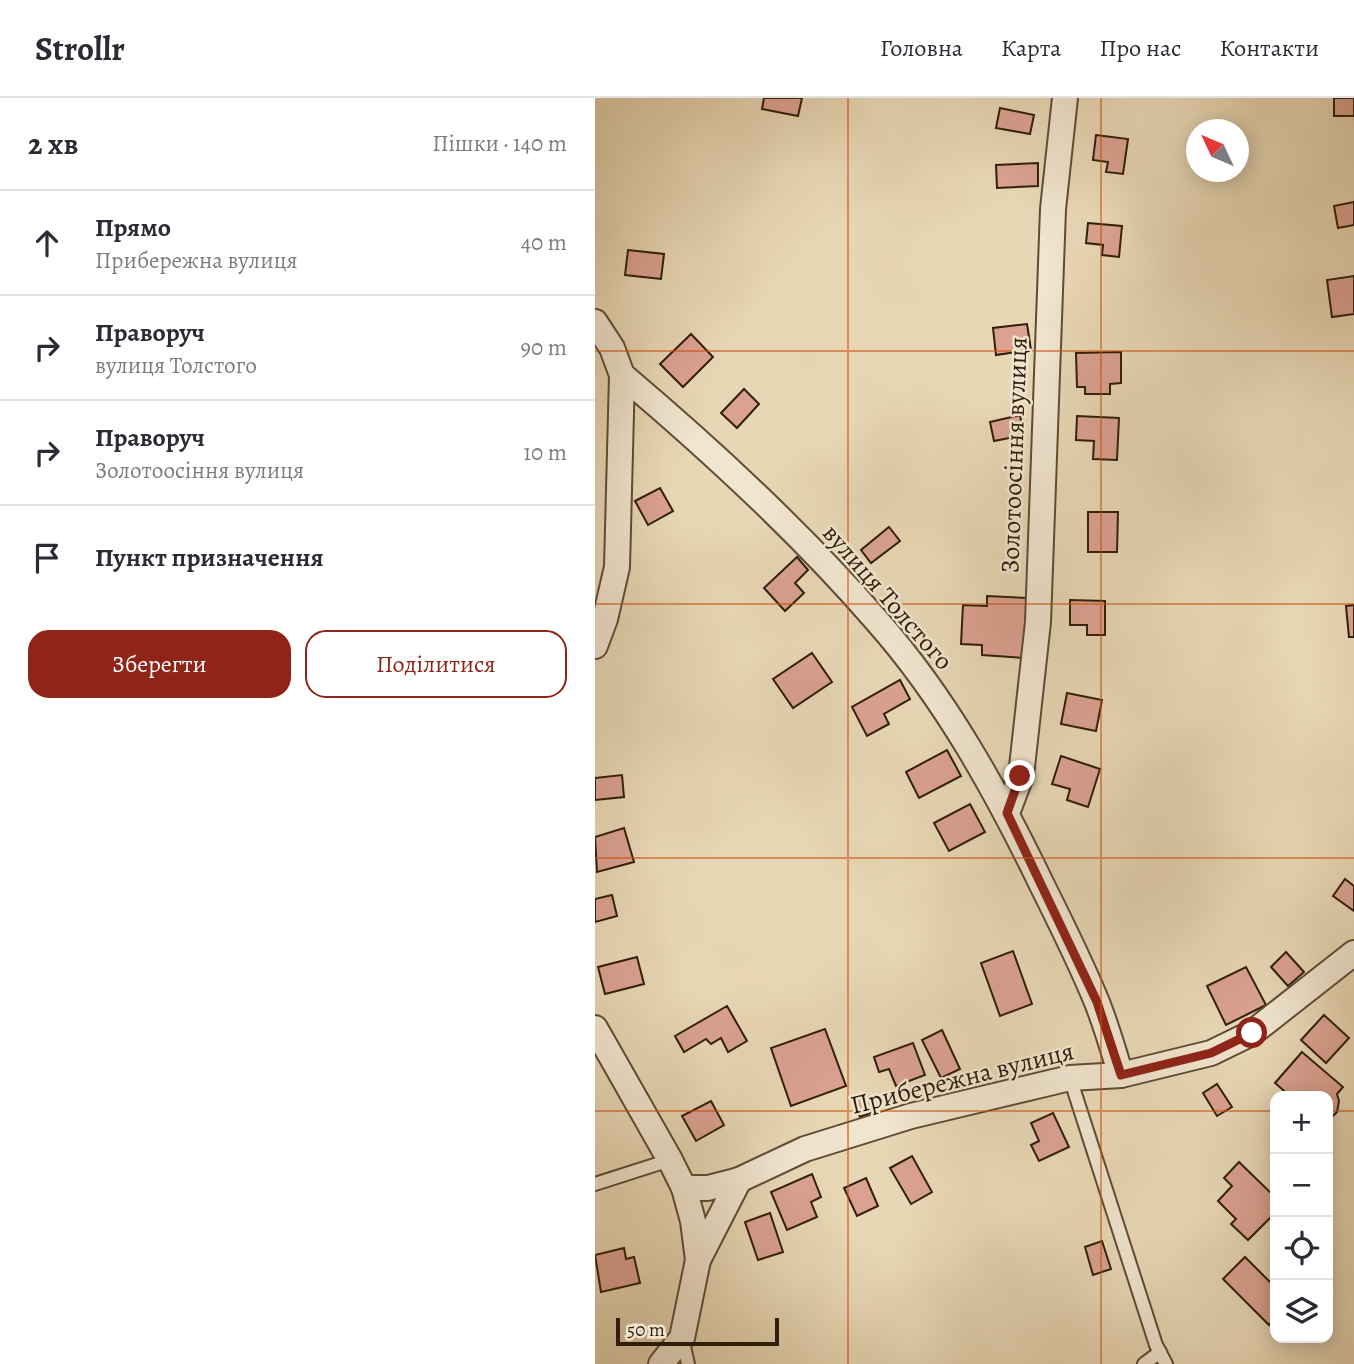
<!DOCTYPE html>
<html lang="uk">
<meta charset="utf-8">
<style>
body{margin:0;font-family:Alegreya,serif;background:#f7f7f7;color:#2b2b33}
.controls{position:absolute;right:21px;bottom:21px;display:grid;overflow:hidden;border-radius:14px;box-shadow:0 4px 18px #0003}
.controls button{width:63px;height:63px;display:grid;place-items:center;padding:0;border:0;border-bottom:2px solid #e1e1e2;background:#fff;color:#2b2b33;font:35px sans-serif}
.compass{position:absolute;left:591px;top:21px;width:63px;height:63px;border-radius:50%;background:#fff;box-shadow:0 4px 18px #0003;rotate:314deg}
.scale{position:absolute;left:21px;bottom:18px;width:163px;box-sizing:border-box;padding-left:7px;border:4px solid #301e0b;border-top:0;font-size:19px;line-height:24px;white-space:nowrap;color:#301e0b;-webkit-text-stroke:5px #f0e5cf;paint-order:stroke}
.stop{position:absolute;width:21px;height:21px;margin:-16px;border:5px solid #8f2418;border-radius:50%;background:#fff}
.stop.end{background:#8f2418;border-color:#fff;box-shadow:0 2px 7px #0008}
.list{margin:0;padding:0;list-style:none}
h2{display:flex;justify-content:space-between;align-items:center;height:91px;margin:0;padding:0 28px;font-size:30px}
h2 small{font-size:23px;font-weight:400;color:#7c7c81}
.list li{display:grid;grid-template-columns:46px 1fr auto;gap:21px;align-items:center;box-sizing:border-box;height:105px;padding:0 28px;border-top:2px solid #e1e1e2}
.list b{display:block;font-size:26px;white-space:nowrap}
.list p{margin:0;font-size:23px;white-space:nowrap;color:#7c7c81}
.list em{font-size:23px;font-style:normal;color:#7c7c81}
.actions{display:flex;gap:14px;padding:21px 28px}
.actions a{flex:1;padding:16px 0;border:2px solid #8f2418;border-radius:21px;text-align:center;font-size:24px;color:#8f2418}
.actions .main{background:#8f2418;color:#fff}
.icon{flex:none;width:38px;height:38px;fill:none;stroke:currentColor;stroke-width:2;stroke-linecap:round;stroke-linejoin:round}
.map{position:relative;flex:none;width:759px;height:1266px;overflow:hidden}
header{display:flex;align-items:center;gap:42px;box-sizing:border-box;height:98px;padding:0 35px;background:#fff;border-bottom:2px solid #e1e1e2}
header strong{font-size:33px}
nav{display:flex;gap:38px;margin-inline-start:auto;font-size:24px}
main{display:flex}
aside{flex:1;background:#fff}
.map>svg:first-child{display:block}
.building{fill:#dba292;stroke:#301e0b;stroke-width:2}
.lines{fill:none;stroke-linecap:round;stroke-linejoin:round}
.lane-casing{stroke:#5e4c36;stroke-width:16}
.street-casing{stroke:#5e4c36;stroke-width:28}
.lane{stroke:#f0e5cf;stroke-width:12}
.street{stroke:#f0e5cf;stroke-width:24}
.route{stroke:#8f2418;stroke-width:9}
.grid{fill:none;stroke:#cc500c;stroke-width:2;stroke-opacity:0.55}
.labels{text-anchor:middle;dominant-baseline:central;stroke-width:5;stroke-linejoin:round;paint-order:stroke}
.street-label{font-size:26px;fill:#301e0b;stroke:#f0e5cf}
</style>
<header>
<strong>Strollr</strong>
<nav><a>Головна</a><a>Карта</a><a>Про нас</a><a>Контакти</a></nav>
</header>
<main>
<aside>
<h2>2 хв<small>Пішки · 140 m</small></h2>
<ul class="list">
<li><svg class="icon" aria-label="ahead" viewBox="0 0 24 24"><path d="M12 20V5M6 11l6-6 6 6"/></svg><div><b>Прямо</b><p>Прибережна вулиця</p></div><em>40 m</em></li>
<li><svg class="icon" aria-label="right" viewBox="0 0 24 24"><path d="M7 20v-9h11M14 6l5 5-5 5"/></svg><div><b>Праворуч</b><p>вулиця Толстого</p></div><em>90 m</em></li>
<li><svg class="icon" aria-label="right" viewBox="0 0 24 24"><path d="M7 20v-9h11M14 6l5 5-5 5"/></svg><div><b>Праворуч</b><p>Золотоосіння вулиця</p></div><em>10 m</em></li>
<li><svg class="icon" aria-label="arrive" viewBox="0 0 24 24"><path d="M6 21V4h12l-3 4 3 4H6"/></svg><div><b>Пункт призначення</b></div></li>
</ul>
<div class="actions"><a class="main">Зберегти</a><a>Поділитися</a></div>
</aside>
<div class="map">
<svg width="759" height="1266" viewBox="0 0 759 1266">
<rect width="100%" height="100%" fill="#e8d7b5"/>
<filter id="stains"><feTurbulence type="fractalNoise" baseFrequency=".00286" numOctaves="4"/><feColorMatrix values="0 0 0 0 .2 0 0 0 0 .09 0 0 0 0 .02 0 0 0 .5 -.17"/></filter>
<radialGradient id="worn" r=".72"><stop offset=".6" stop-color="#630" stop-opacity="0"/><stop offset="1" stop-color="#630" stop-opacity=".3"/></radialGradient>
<!-- building -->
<g class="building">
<polygon points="169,0 207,0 203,18 167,11"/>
<rect x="739" y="0" width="20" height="18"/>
<polygon points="405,10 439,17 435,36 401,30"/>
<polygon points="501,37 533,41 528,76 511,74 513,64 498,62"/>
<polygon points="443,65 443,88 402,90 401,67"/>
<polygon points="759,104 759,127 743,130 739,108"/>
<polygon points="493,125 527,128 524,159 507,157 508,147 491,145"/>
<polygon points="33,152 69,156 66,181 30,177"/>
<polygon points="759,178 759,216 737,219 732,182"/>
<polygon points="432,226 436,252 401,257 398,230"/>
<polygon points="96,236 118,259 88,289 65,266"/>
<polygon points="526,254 526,285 515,286 515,296 490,296 490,289 482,289 481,255"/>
<polygon points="149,291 164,306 142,330 126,315"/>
<polygon points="425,317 429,337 399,343 395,324"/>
<polygon points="482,318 524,320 522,362 498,361 499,343 481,342"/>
<polygon points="65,390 78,413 53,427 40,403"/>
<polygon points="493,414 523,414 522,454 493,454"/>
<polygon points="294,429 305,443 276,465 266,452"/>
<polygon points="202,459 213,472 200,485 209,495 190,513 169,490"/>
<polygon points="392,498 432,500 429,560 387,557 387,547 366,546 368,507 392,508"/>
<polygon points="475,502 510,503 510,537 492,537 492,527 475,527"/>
<polygon points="759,507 759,539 754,539 751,508"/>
<polygon points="217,555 237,584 198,610 178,581"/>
<polygon points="305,582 315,601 289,616 294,626 272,638 257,609"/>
<polygon points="472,595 507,602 501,633 466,626"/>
<polygon points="352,652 366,678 324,700 311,674"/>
<polygon points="466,658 505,671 493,709 472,702 475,691 457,686"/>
<polygon points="27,677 29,699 0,702 0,680"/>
<polygon points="375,706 390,734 354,753 339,725"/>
<polygon points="29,730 39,764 2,774 0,739"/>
<polygon points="750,781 759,788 759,813 738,798"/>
<polygon points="17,797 22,818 0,824 0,801"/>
<polygon points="418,853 437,906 405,918 386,865"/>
<polygon points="691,854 709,874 693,888 676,869"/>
<polygon points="42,859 49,886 10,896 3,869"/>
<polygon points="651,869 671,907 631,927 612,888"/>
<polygon points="132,908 152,943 133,954 126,940 116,946 111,941 89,954 80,938"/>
<polygon points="729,917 754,940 731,965 706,942"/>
<polygon points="230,931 251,988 196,1008 176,950"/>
<polygon points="347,932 365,971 346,980 327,942"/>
<polygon points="318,945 330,977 301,988 294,971 284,974 279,959"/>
<polygon points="707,954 748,989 742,996 744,1003 742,1014 735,1021 733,1022 733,998 695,998 680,985"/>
<polygon points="622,986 637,1009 622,1018 608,995"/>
<polygon points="271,994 279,1014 265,1019 258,1000"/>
<polygon points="116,1003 129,1027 101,1043 87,1018"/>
<polygon points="458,1015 474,1049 444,1063 436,1047 444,1043 436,1025"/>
<polygon points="317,1058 337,1094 316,1106 295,1070"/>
<polygon points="644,1064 680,1099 680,1115 653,1142 636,1126 641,1121 623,1103 637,1088 629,1080"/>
<polygon points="217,1076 226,1099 216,1104 222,1119 192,1132 176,1094"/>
<polygon points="271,1080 283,1108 262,1118 249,1090"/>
<polygon points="175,1115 188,1154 163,1162 150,1124"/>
<polygon points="507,1143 516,1171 498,1177 490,1149"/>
<polygon points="29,1150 31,1161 39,1159 45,1185 6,1194 0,1157"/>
<polygon points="650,1159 680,1189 680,1220 674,1227 628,1181"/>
</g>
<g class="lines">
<!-- lane casing -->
<g class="lane-casing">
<g id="lane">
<polyline points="475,980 561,1247 571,1266"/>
<polyline points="0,1086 75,1062"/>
<polyline points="87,1240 93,1266"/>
<polyline points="549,1266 565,1254"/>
</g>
</g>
<!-- street casing -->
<g class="street-casing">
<g id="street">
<path d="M0 224 17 250 27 277C117 353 205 434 282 523 351 601 402 694 447 787 466 825 485 863 501 902 511 926 518 952 526 977"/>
<polyline points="0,548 10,521 22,469 27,277"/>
<polyline points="412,715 426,678 443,524 458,111 470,0"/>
<polyline points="0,930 75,1062 89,1090 98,1123 103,1162 87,1240 66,1266"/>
<polyline points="89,1090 113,1090 144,1082 210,1051 316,1018 475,980 526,977 616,955 657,935 759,855"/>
<polyline points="103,1162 144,1082"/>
</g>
</g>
<!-- lane -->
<use href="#lane" class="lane"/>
<!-- street -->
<use href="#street" class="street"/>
</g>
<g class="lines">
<!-- route -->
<polyline class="route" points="425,678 412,715 502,904 526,977 616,955 657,935"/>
</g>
<!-- grid -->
<path class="grid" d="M253 0V1266M506 0V1266M0 253H759M0 506H759M0 760H759M0 1013H680M733 1013H759"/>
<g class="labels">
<!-- street labels -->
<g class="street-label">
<text transform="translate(419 357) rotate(-88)">Золотоосіння вулиця</text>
<text transform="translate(293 499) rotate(49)">вулиця Толстого</text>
<text transform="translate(367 980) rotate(-14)">Прибережна вулиця</text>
</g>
</g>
<rect width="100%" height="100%" filter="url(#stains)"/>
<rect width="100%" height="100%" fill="url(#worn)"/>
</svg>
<div class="controls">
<button>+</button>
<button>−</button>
<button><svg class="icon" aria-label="locate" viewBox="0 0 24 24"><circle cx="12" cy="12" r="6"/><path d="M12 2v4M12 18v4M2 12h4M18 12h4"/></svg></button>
<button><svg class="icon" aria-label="layers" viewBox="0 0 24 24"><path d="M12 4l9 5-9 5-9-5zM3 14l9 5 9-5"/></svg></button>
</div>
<svg class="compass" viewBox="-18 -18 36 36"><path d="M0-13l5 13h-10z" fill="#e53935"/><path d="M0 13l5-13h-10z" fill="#7c7c81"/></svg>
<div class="scale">50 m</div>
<div class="stop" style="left:657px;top:935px"></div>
<div class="stop end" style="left:425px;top:678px"></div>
</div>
</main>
